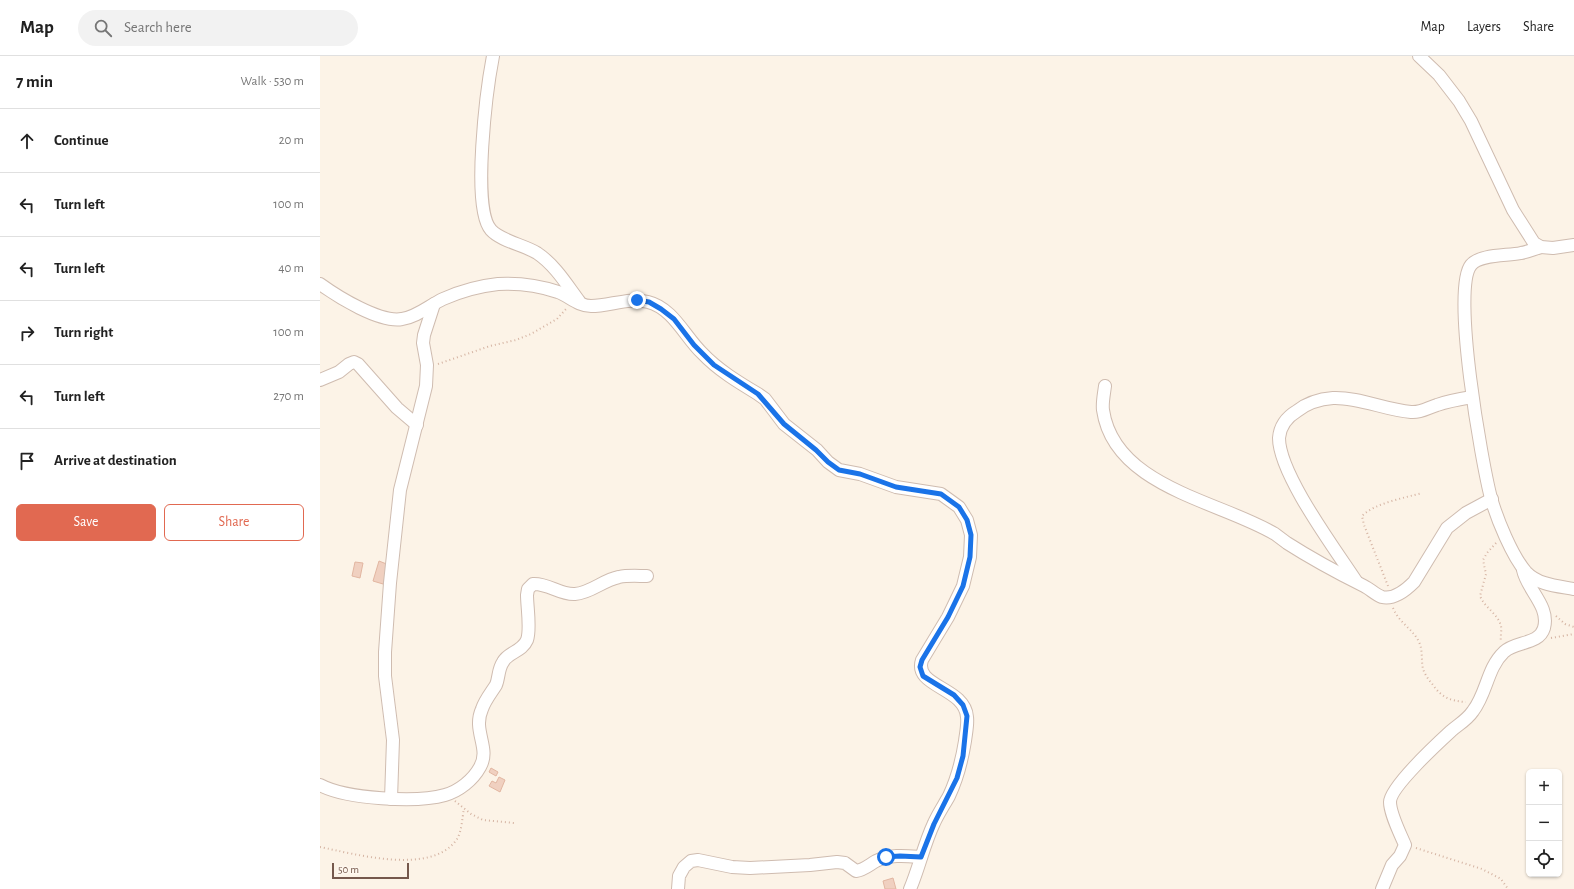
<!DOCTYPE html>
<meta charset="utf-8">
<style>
body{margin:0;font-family:"Alegreya Sans",sans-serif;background:#f2f2f2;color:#222}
.controls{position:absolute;right:12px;bottom:12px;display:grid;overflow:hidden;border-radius:6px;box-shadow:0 1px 3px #0004}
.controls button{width:36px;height:36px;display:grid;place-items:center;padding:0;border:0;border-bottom:1px solid #e0e0e0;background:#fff;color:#222;font:20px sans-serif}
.scale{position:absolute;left:12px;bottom:10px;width:77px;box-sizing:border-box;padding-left:4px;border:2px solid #75584c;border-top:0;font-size:11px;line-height:14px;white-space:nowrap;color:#75584c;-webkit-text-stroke:3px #fef7ee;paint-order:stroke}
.stop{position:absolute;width:12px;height:12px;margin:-9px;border:3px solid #1a73e8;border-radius:50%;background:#fff}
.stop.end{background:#1a73e8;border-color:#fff;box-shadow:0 1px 4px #0008}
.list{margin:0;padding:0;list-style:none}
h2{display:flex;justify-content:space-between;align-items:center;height:52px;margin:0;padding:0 16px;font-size:17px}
h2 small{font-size:13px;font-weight:400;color:#767676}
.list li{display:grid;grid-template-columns:26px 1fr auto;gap:12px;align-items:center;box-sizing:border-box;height:64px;padding:0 16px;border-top:1px solid #e0e0e0}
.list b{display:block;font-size:15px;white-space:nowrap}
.list em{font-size:13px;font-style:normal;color:#767676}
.actions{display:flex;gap:8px;padding:12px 16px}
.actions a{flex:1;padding:9px 0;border:1px solid #e16951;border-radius:6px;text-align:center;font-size:14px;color:#e16951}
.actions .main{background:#e16951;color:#fff}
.icon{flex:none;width:22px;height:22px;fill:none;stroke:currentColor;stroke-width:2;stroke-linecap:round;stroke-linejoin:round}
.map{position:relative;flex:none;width:1254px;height:833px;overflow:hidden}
header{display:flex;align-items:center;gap:24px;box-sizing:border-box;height:56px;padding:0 20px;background:#fff;border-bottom:1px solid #e0e0e0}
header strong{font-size:19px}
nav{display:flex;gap:22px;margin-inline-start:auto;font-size:14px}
.search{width:280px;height:36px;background:#f2f2f2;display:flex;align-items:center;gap:10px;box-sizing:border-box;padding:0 14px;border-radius:22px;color:#767676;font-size:15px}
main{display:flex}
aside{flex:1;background:#fff}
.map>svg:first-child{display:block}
.building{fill:#f0d0c0;stroke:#e2b6a1}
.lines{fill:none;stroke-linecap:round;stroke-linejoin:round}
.minor-casing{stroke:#cfbcb0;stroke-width:14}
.path{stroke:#d5b4a3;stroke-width:2;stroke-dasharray:1 3;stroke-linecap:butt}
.minor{stroke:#fff;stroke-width:12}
.route{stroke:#1a73e8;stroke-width:5}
</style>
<header>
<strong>Map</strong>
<div class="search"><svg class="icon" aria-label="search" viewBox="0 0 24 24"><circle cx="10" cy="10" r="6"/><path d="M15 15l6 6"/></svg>Search here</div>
<nav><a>Map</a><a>Layers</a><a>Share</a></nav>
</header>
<main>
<aside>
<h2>7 min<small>Walk · 530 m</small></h2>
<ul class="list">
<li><svg class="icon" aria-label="ahead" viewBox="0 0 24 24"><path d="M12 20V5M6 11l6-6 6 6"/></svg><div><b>Continue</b></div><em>20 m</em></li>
<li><svg class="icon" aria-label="left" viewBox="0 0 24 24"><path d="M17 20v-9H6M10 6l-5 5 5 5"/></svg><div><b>Turn left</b></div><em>100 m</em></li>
<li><svg class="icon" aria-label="left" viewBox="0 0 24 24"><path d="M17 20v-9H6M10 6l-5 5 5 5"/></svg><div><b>Turn left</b></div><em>40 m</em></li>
<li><svg class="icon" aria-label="right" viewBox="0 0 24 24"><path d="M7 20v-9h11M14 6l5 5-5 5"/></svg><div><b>Turn right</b></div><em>100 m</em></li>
<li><svg class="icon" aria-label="left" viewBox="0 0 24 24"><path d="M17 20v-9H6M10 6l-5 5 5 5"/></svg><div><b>Turn left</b></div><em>270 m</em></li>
<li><svg class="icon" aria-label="arrive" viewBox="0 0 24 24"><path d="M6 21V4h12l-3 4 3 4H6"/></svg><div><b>Arrive at destination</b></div></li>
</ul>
<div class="actions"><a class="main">Save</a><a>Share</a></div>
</aside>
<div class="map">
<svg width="1254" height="833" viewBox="0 0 1254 833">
<rect width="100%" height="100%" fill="#fcf3e7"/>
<!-- building -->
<g class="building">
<polygon points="59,505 69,509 63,528 53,525"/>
<polygon points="35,506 43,507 40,522 32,520"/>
<polygon points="171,712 178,716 176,720 169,716"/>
<polygon points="179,721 185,724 180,736 169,730 172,725 176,727"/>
<polygon points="573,822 576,833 565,833 563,825"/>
</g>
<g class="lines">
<!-- minor casing -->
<g class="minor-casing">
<g id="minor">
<path d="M173 0C167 31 151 152 171 174 181 185 204 189 217 197 235 209 247 229 259 245"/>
<polyline points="1099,0 1119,19 1139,45 1151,65 1193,154 1214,187 1221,191 1233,192 1254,189"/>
<path d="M1221 191C1214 193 1208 196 1201 197 1188 200 1160 198 1151 209 1131 233 1162 408 1171 442 1177 463 1192 500 1206 516 1218 529 1238 530 1254 533"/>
<path d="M0 228C18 241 60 267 82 263 97 261 110 249 123 243 141 235 159 230 178 228 198 227 220 230 238 236 249 240 258 250 271 250 290 250 309 241 328 246 353 252 365 281 382 297 398 314 418 326 438 338L445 343 464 368 497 394 508 406 519 414 540 418 576 431 621 438 639 451 647 464 651 479 650 501 643 530 628 561 602 604C593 631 645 631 647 661 648 668 646 677 645 685 642 704 637 723 629 740 624 749 618 758 614 767 604 788 599 812 590 833"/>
<polyline points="0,324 19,316 29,308 34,306 38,308 77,352 97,369"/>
<path d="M785 330C784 338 782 347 783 354 794 431 900 445 955 478 959 481 963 484 967 487 992 503 1018 517 1044 530 1050 533 1056 539 1062 541 1074 544 1086 534 1094 526L1127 472 1146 457 1172 443"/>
<path d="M1036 525C1015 493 959 418 959 382 960 370 967 361 977 355 987 347 1000 343 1013 342 1039 341 1065 354 1091 356 1101 357 1107 352 1117 349 1128 345 1140 343 1152 341"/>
<path d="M0 729C26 743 97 747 125 739 139 735 153 724 160 711 171 692 152 675 162 653 165 644 171 637 176 629 179 622 178 613 183 606 188 596 202 596 207 584 211 573 207 551 207 539L208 533 213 528C228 527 240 539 255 538 271 537 283 524 299 521 308 519 318 520 327 520"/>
<polyline points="71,743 73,684 65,620 65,596 70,527 80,434 106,330 107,309 103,287 104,279 114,248"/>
<path d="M358 833 359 820 364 811 371 805 378 804 412 811 430 812 490 809 517 806 525 807 536 815C544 814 549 809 556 805 570 798 587 800 601 801"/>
<path d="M1062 833 1072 809 1080 800 1085 789C1080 777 1070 758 1070 746 1070 731 1119 686 1131 675 1139 668 1147 664 1153 655 1167 637 1167 612 1184 596 1195 585 1219 589 1224 572 1230 550 1207 534 1203 514"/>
</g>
</g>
<!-- path -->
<g class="path">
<polyline points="118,308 170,290 196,284 211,278 237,263 246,253"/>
<path d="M1176 487 1167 497 1163 504 1166 518 1160 540C1165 552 1178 558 1181 570 1182 575 1180 581 1181 586"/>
<path d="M1068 530 1044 469 1042 460C1055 447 1084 442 1102 437"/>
<path d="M1073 552C1080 568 1093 573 1099 586 1103 594 1101 604 1103 613 1105 619 1109 624 1113 629 1122 642 1131 645 1146 646"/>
<polyline points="1236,560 1245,568 1254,571"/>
<polyline points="1231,582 1254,578"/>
<polyline points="135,745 151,758 163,764 194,767"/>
<path d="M0 791C35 798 112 820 137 783 142 775 142 762 144 753"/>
<polyline points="1096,792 1162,813 1181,823 1188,833"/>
</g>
<!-- minor -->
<use href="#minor" class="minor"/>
</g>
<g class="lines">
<!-- route -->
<polyline class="route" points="317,244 329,246 341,253 354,263 374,289 394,309 438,338 464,368 496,394 508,406 519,414 540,418 576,431 621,438 639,451 647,464 651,479 650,501 643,530 628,561 602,604 600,611 603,620 634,639 643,649 647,660 643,700 637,722 614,768 601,801 580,800 566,801"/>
</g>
</svg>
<div class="controls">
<button>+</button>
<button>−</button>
<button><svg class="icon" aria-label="locate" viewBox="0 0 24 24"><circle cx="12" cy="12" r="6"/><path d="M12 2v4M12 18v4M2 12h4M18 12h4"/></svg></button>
</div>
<div class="scale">50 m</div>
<div class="stop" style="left:566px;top:801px"></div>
<div class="stop end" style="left:317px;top:244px"></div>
</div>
</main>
